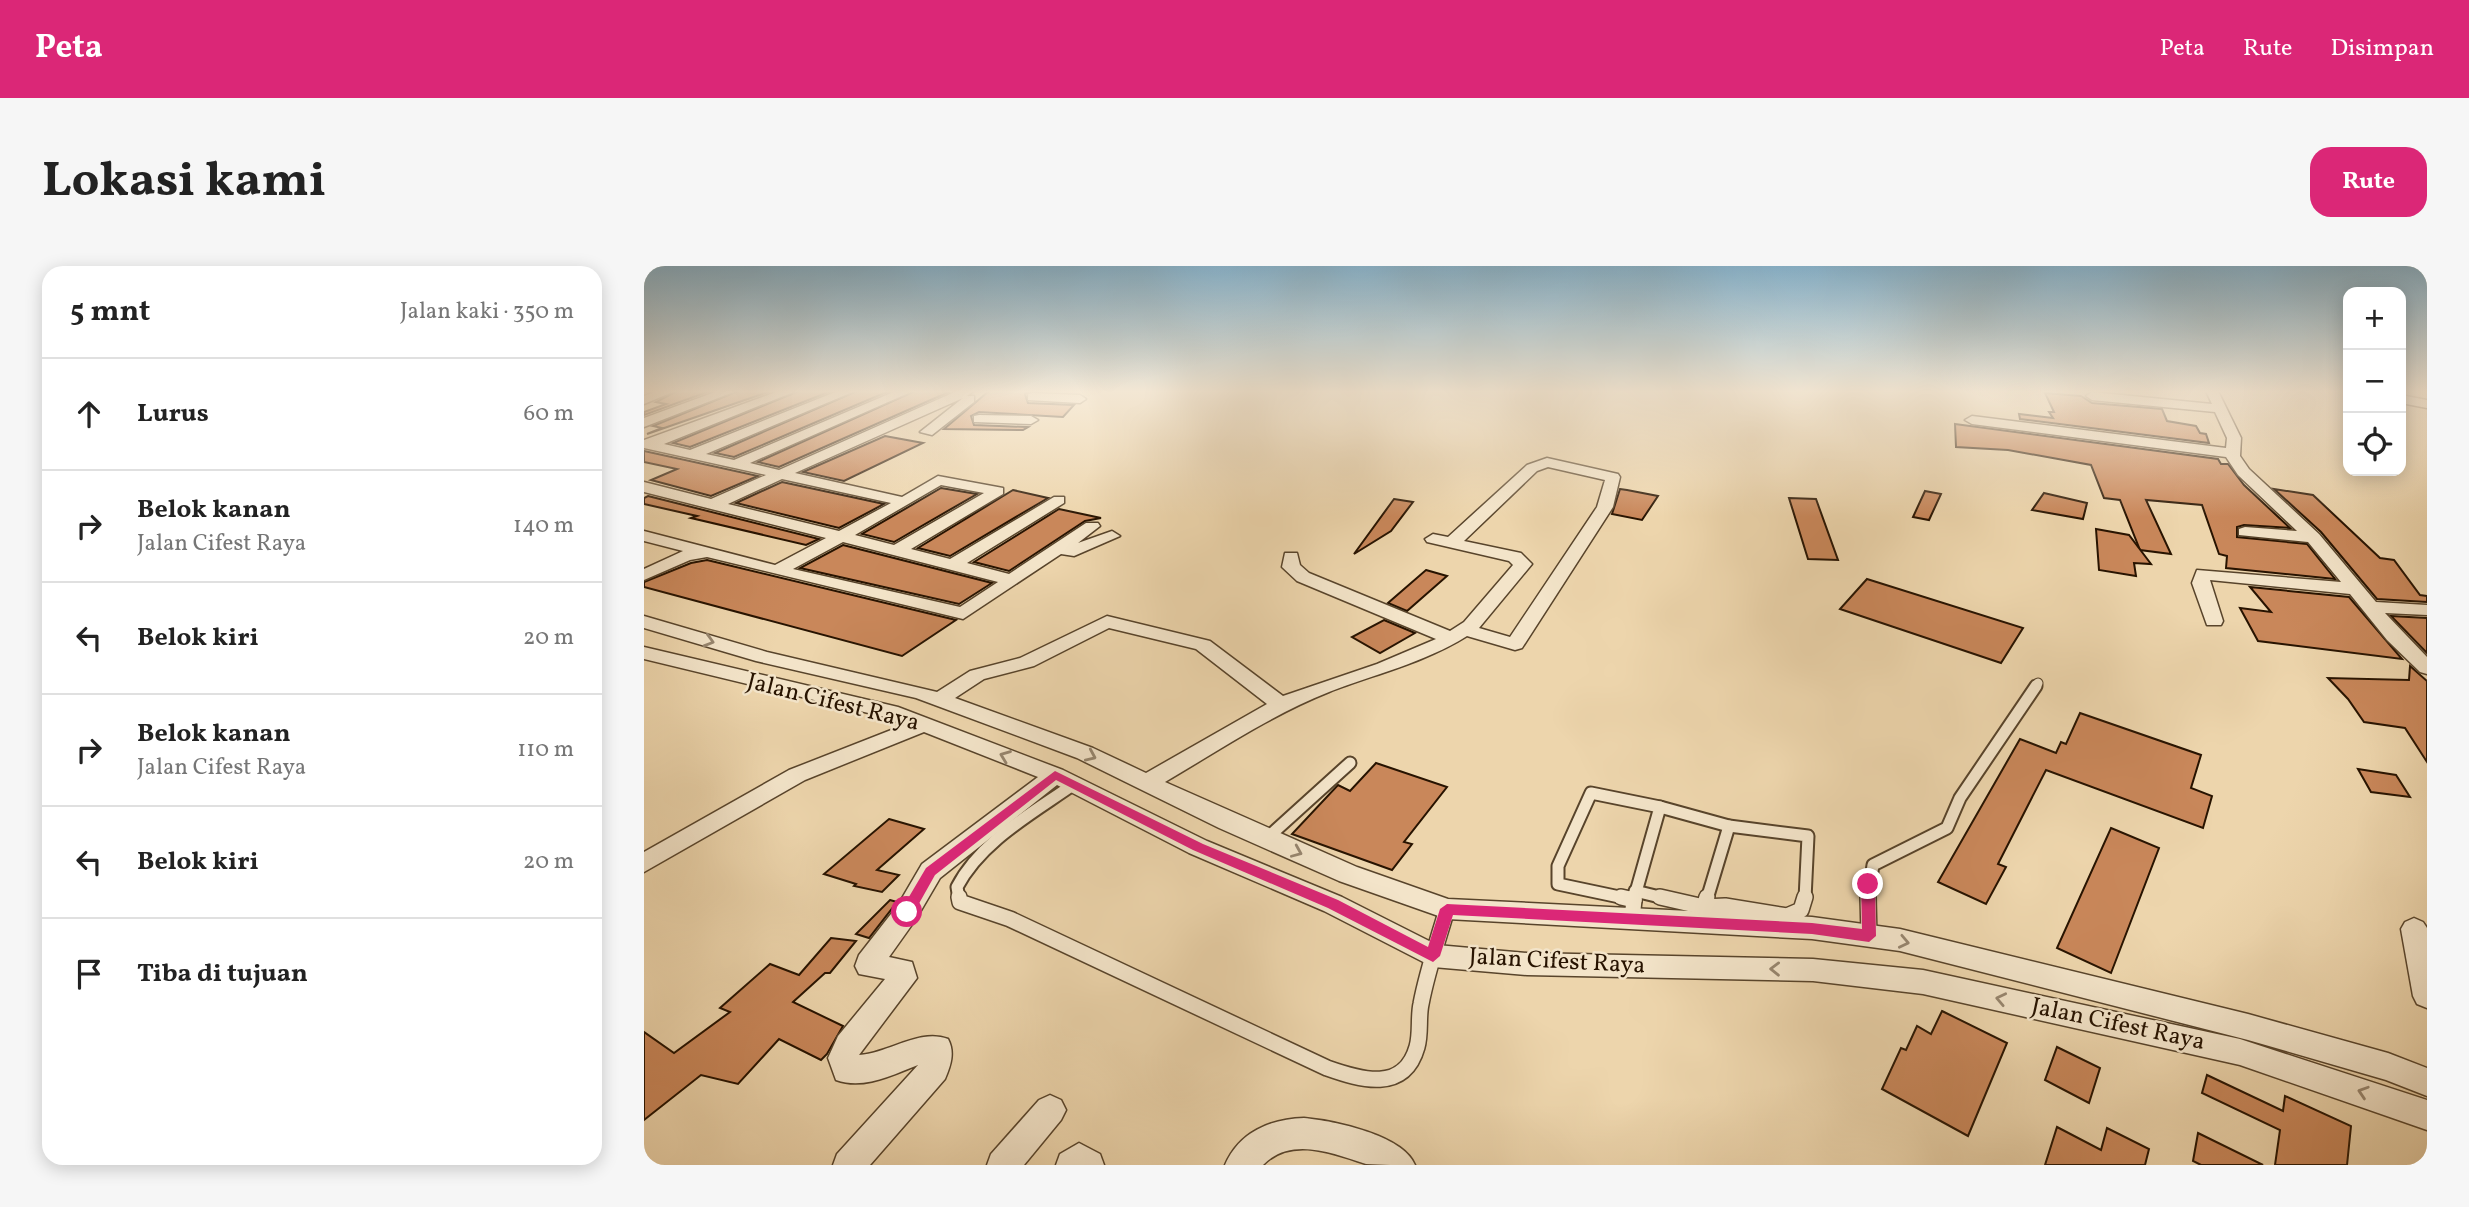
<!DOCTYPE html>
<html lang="id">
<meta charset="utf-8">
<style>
body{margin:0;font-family:Vollkorn,serif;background:#f6f6f6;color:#222}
.controls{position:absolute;right:21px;top:21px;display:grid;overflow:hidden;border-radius:14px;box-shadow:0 4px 18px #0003}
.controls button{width:63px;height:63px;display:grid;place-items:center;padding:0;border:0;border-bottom:2px solid #e0e0e0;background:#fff;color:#222;font:35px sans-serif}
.stop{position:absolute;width:21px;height:21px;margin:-16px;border:5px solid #db2777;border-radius:50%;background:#fff}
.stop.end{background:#db2777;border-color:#fff;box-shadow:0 2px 7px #0008}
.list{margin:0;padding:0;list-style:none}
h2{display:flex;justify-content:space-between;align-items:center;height:91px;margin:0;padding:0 28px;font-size:30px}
h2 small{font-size:23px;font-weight:400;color:#767676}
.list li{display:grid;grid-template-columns:46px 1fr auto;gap:21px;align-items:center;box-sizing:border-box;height:112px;padding:0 28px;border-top:2px solid #e0e0e0}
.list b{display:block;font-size:26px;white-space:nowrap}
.list p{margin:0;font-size:23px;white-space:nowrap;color:#767676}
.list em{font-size:23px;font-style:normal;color:#767676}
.icon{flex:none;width:38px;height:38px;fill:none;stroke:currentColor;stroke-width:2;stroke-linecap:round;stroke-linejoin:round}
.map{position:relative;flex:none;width:1783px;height:899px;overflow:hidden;border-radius:21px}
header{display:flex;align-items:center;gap:42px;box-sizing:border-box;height:98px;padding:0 35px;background:#db2777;color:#fff}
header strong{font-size:33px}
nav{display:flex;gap:38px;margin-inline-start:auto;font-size:24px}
.intro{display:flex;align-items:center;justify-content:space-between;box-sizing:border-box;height:168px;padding:0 42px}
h1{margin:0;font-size:49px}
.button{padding:18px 32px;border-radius:21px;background:#db2777;color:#fff;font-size:24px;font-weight:700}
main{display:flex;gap:42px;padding:0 42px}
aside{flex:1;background:#fff;border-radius:21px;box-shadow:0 4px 18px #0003}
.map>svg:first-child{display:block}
.building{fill:#c9875a;stroke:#271300;stroke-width:2}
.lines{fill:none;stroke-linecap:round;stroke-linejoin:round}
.service-far2-casing{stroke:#58442b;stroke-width:11}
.service-far1-casing{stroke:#58442b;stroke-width:15}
.service-casing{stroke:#58442b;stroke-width:18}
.minor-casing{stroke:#58442b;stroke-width:3}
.service-far2{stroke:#f3e4c9;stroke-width:9}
.service-far1{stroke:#f3e4c9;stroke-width:11}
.service{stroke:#f3e4c9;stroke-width:15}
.minor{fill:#f3e4c9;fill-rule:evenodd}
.oneway{stroke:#97866f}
.route{fill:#db2777}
.labels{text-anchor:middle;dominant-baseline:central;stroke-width:5;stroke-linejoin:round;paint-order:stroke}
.near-street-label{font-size:24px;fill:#271300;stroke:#f3e4c9}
</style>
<header>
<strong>Peta</strong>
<nav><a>Peta</a><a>Rute</a><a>Disimpan</a></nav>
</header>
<div class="intro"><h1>Lokasi kami</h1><a class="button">Rute</a></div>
<main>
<aside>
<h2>5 mnt<small>Jalan kaki · 350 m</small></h2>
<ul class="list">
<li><svg class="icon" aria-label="ahead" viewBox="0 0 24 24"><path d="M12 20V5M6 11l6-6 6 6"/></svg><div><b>Lurus</b></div><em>60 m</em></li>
<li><svg class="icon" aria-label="right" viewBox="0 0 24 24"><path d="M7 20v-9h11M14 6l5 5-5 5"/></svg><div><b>Belok kanan</b><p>Jalan Cifest Raya</p></div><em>140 m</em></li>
<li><svg class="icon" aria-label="left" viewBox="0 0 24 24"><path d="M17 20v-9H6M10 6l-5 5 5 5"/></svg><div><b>Belok kiri</b></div><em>20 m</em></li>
<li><svg class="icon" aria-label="right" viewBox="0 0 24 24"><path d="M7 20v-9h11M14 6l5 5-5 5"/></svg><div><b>Belok kanan</b><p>Jalan Cifest Raya</p></div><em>110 m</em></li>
<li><svg class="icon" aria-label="left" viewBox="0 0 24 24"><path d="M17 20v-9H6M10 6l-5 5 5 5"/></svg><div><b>Belok kiri</b></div><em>20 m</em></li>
<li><svg class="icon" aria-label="arrive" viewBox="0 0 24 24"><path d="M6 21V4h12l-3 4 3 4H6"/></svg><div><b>Tiba di tujuan</b></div></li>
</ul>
</aside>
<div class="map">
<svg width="1783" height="899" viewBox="0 0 1783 899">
<rect width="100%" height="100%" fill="#edd5ac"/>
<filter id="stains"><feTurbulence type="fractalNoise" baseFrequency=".00286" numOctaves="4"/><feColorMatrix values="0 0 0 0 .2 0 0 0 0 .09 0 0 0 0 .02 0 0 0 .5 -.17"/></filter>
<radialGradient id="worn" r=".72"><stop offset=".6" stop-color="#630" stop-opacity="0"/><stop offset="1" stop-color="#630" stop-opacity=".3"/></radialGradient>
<!-- building -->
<g class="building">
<polygon points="33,125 66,125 0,149 0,146 22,138 12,136"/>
<polygon points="94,125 127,125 3,168 18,162 9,160"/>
<polygon points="155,125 187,125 46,181 29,177"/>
<polygon points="213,125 245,125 90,191 71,187"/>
<polygon points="271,125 307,125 135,201 114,196"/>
<polygon points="345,125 385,125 381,128 384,137 430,139 419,151 335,146 327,150 330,159 384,161 379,164 300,163"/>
<polygon points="1401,127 1437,130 1448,137 1518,143 1523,155 1552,160 1556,167 1562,168 1565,177 1376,153 1375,148 1409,152 1405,146 1410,146"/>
<polygon points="1311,158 1574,193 1577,198 1584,198 1600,219 1646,262 1600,259 1593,261 1593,271 1663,278 1691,313 1582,302 1583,290 1575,288 1558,239 1502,234 1527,288 1496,284 1476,234 1460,232 1447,199 1364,184 1312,181"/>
<polygon points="241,170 279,177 200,215 159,206"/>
<polygon points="0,185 114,210 67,230 7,214 33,203 0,196"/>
<polygon points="138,216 240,238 195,262 92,237"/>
<polygon points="297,222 333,228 250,276 218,268"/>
<polygon points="976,223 983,224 1014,230 998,254 968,248"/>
<polygon points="1630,223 1669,229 1736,292 1750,294 1776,329 1783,330 1783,336 1733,333 1677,266"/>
<polygon points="369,224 404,232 306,290 274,282"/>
<polygon points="1281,225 1297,228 1285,254 1269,251"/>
<polygon points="1400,227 1443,237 1439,253 1388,244"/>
<polygon points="4,230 175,273 162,279 47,252 53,250 0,238 0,232"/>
<polygon points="1145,232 1172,233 1194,294 1164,293"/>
<polygon points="750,233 769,236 747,265 710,288"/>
<polygon points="415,243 457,252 441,255 365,305 330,296"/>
<polygon points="1452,263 1485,269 1507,298 1490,297 1492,310 1455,304"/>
<polygon points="199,279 348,317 315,338 156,302"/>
<polygon points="63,294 312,354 258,390 0,321 0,316 47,297"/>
<polygon points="782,304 803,310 763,345 744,337"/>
<polygon points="1223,313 1379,362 1357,397 1196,343"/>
<polygon points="1606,321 1705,331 1758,393 1614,375 1596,342 1627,346"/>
<polygon points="1747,350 1783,352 1783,387"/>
<polygon points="740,354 771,367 736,387 708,371"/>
<polygon points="1766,400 1783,415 1783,496 1761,462 1720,456 1704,433 1684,412 1765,414"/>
<polygon points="1436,447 1557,489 1547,522 1568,530 1559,562 1402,504 1354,598 1362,601 1342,638 1294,616 1376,473 1412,487 1417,476 1422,478"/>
<polygon points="732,497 803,521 760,576 768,578 748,604 648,568 694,519 706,525"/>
<polygon points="1714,503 1752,509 1766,531 1727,526"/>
<polygon points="245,553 280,563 233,604 255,609 238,626 210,620 212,618 180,608"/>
<polygon points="1467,562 1515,582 1467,707 1413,682"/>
<polygon points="246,634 253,636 225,672 212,668"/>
<polygon points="187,672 212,675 186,707 181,707 149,736 199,760 183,788 177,794 135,773 94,818 57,809 0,854 0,766 30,787 86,746 76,742 126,698 155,709"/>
<polygon points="1298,745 1363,777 1324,870 1238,823 1257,782 1262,784 1273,760 1287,768"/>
<polygon points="1413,781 1456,802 1445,837 1401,814"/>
<polygon points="1563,809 1639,845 1641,830 1707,860 1703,899 1631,899 1636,864 1558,827"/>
<polygon points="1413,861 1457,884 1463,862 1505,883 1501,899 1401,899"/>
<polygon points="1554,867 1619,899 1557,899 1549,895"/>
</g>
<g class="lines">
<!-- service-far2 casing -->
<g class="service-far2-casing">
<polyline id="service-far2" points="1391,422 1394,417"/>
</g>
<!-- service-far1 casing -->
<g class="service-far1-casing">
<g id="service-far1">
<polyline points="1016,541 1085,560 1164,570 1161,633"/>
<polyline points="622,573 706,497"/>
<polyline points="991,625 1024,633"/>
<path d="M315 633 313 621C337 575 389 547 430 518"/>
<polyline points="985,633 914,618 914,600 947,527 1016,541 990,633"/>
<polyline points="1063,633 1085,560"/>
<polyline points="1224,633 1229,599 1303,562 1316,532 1392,420"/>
</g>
</g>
<!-- service casing -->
<g class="service-casing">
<g id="service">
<path d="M315 631 316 636 366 653 683 802C717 814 760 827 773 781 777 767 774 752 777 738 783 706 794 674 803 643"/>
<polyline points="977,631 990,634"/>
<polyline points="1016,631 1060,641 1081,640 1143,650 1157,644 1161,631"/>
<polyline points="1224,631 1225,670"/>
<polyline points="990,634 990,631"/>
<polyline points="1060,641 1063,631"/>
<polyline points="988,653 990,634"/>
</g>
</g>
<!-- minor casing -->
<g class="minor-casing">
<g id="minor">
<polygon points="13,125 31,125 0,138 0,130"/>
<polygon points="74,125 92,125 0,161 0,152"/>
<path d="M135 125H152L20 178 46 184 194 125H211L62 188 90 194 252 125H269L106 197 135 204 313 125H329L323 130H330V136L288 169 276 166 319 132 151 207 258 231 294 210 359 222V228L267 283 306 293 410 231H420V237L323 297 365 308 442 257H454L456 260 434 277 468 265 476 270 430 290 417 288 319 353 63 291 46 294 0 314V303L39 285 0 275V265L131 299 182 272 0 226V216L67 233 122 209 0 182V174ZM138 213 247 237 195 265 84 238ZM297 219 340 227 250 279 211 269ZM199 276 354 316 316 341 149 303Z"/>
<polygon points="1562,125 1574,125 1597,172 1596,190 1605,203 1675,268 1732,336 1783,339 1783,349 1741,347 1783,391 1783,408 1776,406 1743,374 1706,328 1566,314 1579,355 1577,359 1563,359 1548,317 1553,304 1697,316 1664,276 1595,269 1595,263 1601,261 1653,265 1594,209 1582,191 1328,158 1321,154 1328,150 1582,182 1583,172 1571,146 1448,134 1442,130 1448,126 1568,138"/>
<polygon points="388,127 436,129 442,133 436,137 384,134 384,128"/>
<polygon points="1757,129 1783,134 1783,142 1757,137"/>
<polygon points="335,149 387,150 394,154 387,158 330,156 330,150"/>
<path d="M903 192 974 208 976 211 969 241 878 382 871 384 823 370C780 397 731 408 685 426 627 449 574 485 521 516L713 601 804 633 1168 651 1256 663 1604 748 1744 787 1783 802V830L1742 814 1604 774 1256 685 1168 673 803 653 695 615 575 562 433 492 272 432 112 395 0 362V350L123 386 293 426 326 405 376 392 463 350 566 375 639 430 733 398 792 373 653 315 638 301 641 287H653L656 299 665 307 806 365 820 356 869 299 865 295 783 276 781 273 789 268 804 271 883 199ZM904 201 961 214 953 241 866 371 835 362 888 298 877 287 820 275 893 205ZM465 362 552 383 623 438 502 507 449 482 311 432 340 413 390 400Z"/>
<path d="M0 381 254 441 419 504 563 575 698 631 793 679 883 687 1169 693 1279 704 1596 773 1783 834V864L1596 799 1279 728 1169 715 883 709 789 701 680 645 545 587 413 519 296 612 272 653 245 691 268 696 273 712 215 789C245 787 276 762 304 773 311 786 307 799 301 813L226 899H189L193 888 274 799C248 809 220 824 192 814L184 792 194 770 241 713 215 708 211 700 215 689 254 639 278 598 394 511 280 466 161 514 0 606V586L145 504 260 459 241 451 0 393Z"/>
<polygon points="1770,652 1779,656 1783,662 1783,742 1773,738 1769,730 1757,663 1761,656"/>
<polygon points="406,829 417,834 422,844 417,854 380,899 343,899 347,888 395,834"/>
<path d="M660 852C691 855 759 869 771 899 757 899 736 899 722 898 688 887 647 870 619 899H581C595 866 626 853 660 852Z"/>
<polygon points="435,877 456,888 460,899 412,899 416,888"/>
</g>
</g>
<!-- service-far2 -->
<use href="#service-far2" class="service-far2"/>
<!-- service-far1 -->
<use href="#service-far1" class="service-far1"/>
<!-- service -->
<use href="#service" class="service"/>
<!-- minor -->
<use href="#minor" class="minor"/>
</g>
<!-- one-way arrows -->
<defs><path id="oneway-chevron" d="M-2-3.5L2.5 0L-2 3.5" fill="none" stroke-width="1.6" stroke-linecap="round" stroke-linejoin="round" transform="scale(1.75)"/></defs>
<g class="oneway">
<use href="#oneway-chevron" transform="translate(65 375) rotate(16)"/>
<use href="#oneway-chevron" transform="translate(361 490) rotate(-159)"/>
<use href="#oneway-chevron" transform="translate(447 490) rotate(24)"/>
<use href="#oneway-chevron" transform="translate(653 586) rotate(23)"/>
<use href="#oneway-chevron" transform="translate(1260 676) rotate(12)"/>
<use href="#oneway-chevron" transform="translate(1131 703) rotate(-179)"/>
<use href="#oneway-chevron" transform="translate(1357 733) rotate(-168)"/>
<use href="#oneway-chevron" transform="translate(1719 826) rotate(-162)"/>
</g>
<!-- sky -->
<linearGradient id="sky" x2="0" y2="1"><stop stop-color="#88b6d1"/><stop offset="0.5" stop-color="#f7ecda"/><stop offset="1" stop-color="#f7ecda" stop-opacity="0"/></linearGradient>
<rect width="1783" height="251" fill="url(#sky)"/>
<!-- route -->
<polygon class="route" points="411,505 559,578 694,634 784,681 796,643 803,638 1168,657 1218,663 1217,618 1224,613 1231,618 1232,670 1225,676 1168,668 809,649 796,690 789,696 684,642 549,584 412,514 291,609 268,650 258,650 256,646 282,602"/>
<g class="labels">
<!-- near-street labels -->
<g class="near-street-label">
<text transform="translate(189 437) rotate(14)">Jalan Cifest Raya</text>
<text transform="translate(913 696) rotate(3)">Jalan Cifest Raya</text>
<text transform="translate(1474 759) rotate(12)">Jalan Cifest Raya</text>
</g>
</g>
<rect width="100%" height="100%" filter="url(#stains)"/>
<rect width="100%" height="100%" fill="url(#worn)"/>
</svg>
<div class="controls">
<button>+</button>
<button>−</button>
<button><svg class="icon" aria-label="locate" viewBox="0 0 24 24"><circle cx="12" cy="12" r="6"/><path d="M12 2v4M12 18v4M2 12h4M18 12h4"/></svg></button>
</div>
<div class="stop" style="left:263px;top:646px"></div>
<div class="stop end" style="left:1224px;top:618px"></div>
</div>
</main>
